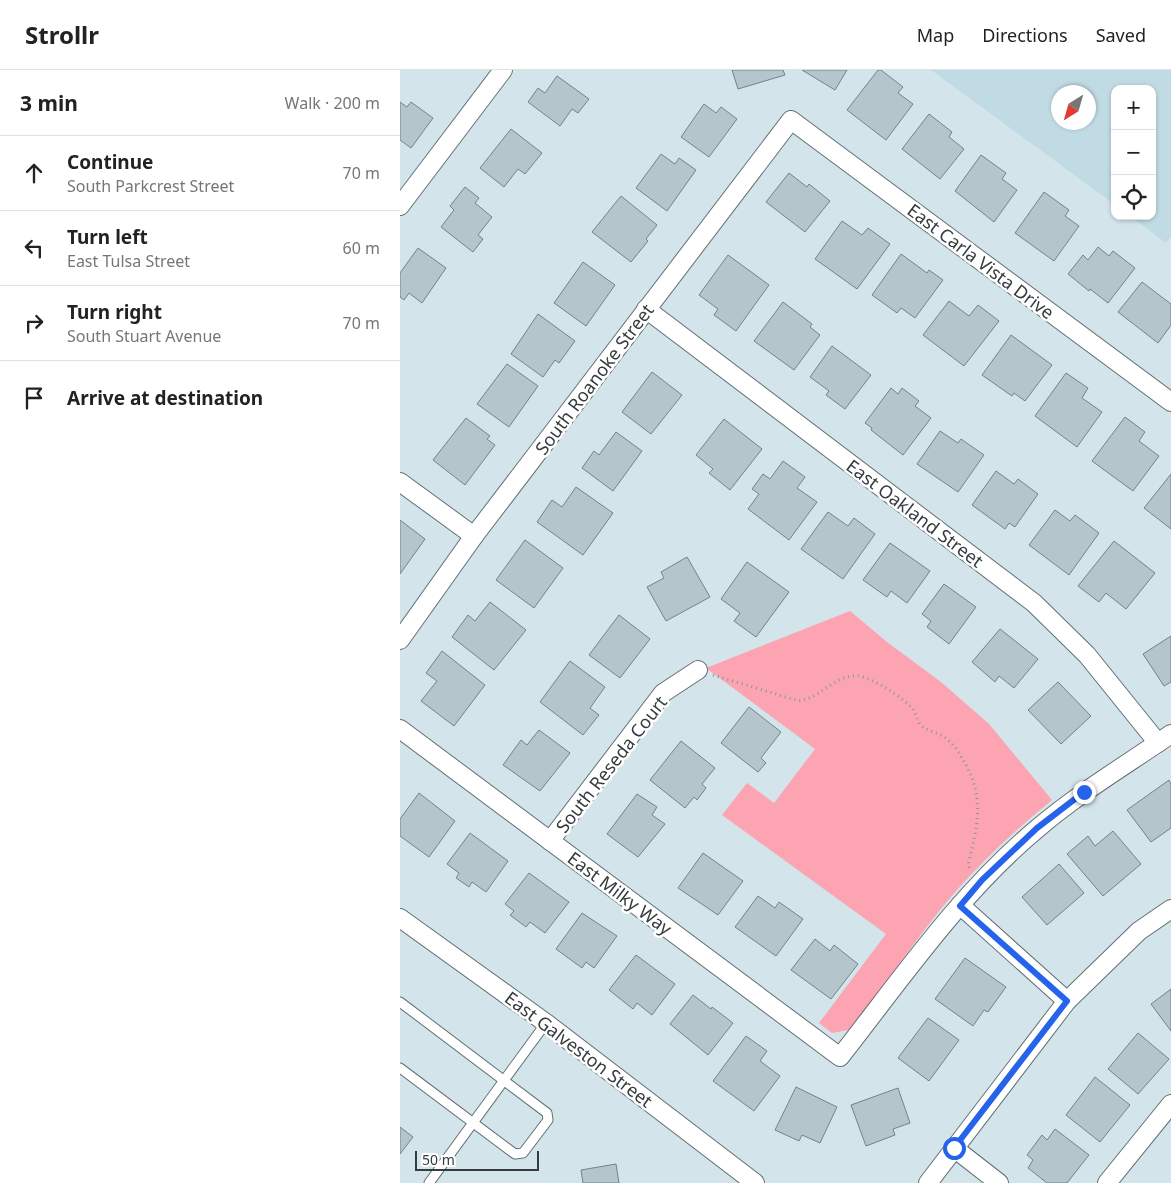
<!DOCTYPE html>
<meta charset="utf-8">
<style>
body{margin:0;font-family:"Noto Sans",sans-serif;background:#f2f2f2;color:#222}
.controls{position:absolute;right:15px;top:15px;display:grid;overflow:hidden;border-radius:10px;box-shadow:0 1px 4px #0004}
.controls button{width:45px;height:45px;display:grid;place-items:center;padding:0;border:0;border-bottom:1px solid #e0e0e0;background:#fff;color:#222;font:25px sans-serif}
.compass{position:absolute;left:651px;top:15px;width:45px;height:45px;border-radius:50%;background:#fff;box-shadow:0 1px 4px #0004;rotate:217deg}
.scale{position:absolute;left:15px;bottom:12px;width:124px;box-sizing:border-box;padding-left:5px;border:2px solid #353c3e;border-top:0;font-size:14px;line-height:18px;white-space:nowrap;color:#353c3e;-webkit-text-stroke:4px #fff;paint-order:stroke}
.stop{position:absolute;width:15px;height:15px;margin:-11px;border:4px solid #2563eb;border-radius:50%;background:#fff}
.stop.end{background:#2563eb;border-color:#fff;box-shadow:0 1px 5px #0008}
.list{margin:0;padding:0;list-style:none}
h2{display:flex;justify-content:space-between;align-items:center;height:65px;margin:0;padding:0 20px;font-size:21px}
h2 small{font-size:16px;font-weight:400;color:#767676}
.list li{display:grid;grid-template-columns:32px 1fr auto;gap:15px;align-items:center;box-sizing:border-box;height:75px;padding:0 20px;border-top:1px solid #e0e0e0}
.list b{display:block;font-size:19px;white-space:nowrap}
.list p{margin:0;font-size:16px;white-space:nowrap;color:#767676}
.list em{font-size:16px;font-style:normal;color:#767676}
.icon{flex:none;width:28px;height:28px;fill:none;stroke:currentColor;stroke-width:2;stroke-linecap:round;stroke-linejoin:round}
.map{position:relative;flex:none;width:771px;height:1113px;overflow:hidden}
header{display:flex;align-items:center;gap:30px;box-sizing:border-box;height:70px;padding:0 25px;background:#fff;border-bottom:1px solid #e0e0e0}
header strong{font-size:24px}
nav{display:flex;gap:28px;margin-inline-start:auto;font-size:18px}
main{display:flex}
aside{flex:1;background:#fff}
.map>svg:first-child{display:block}
.built{fill:#c1dbe4;fill-rule:evenodd}
.green{fill:#fca4b1}
.building{fill:#b4c5cb;stroke:#738389}
.lines{fill:none;stroke-linecap:round;stroke-linejoin:round}
.service-casing{stroke:#617075;stroke-width:11}
.minor-casing{stroke:#617075;stroke-width:20}
.path{stroke:#8b969b;stroke-width:3;stroke-dasharray:1 4;stroke-linecap:butt}
.service{stroke:#fff;stroke-width:9}
.minor{stroke:#fff;stroke-width:18}
.route{stroke:#2563eb;stroke-width:6}
.labels{text-anchor:middle;dominant-baseline:central;stroke-width:5;stroke-linejoin:round;paint-order:stroke}
.street-label{font-size:18px;fill:#353c3e;stroke:#fff}
</style>
<header>
<strong>Strollr</strong>
<nav><a>Map</a><a>Directions</a><a>Saved</a></nav>
</header>
<main>
<aside>
<h2>3 min<small>Walk · 200 m</small></h2>
<ul class="list">
<li><svg class="icon" aria-label="ahead" viewBox="0 0 24 24"><path d="M12 20V5M6 11l6-6 6 6"/></svg><div><b>Continue</b><p>South Parkcrest Street</p></div><em>70 m</em></li>
<li><svg class="icon" aria-label="left" viewBox="0 0 24 24"><path d="M17 20v-9H6M10 6l-5 5 5 5"/></svg><div><b>Turn left</b><p>East Tulsa Street</p></div><em>60 m</em></li>
<li><svg class="icon" aria-label="right" viewBox="0 0 24 24"><path d="M7 20v-9h11M14 6l5 5-5 5"/></svg><div><b>Turn right</b><p>South Stuart Avenue</p></div><em>70 m</em></li>
<li><svg class="icon" aria-label="arrive" viewBox="0 0 24 24"><path d="M6 21V4h12l-3 4 3 4H6"/></svg><div><b>Arrive at destination</b></div></li>
</ul>
</aside>
<div class="map">
<svg width="771" height="1113" viewBox="0 0 771 1113">
<rect width="100%" height="100%" fill="#d4e4eb"/>
<!-- built -->
<path class="built" d="M531 0H771V166L766 173 730 146H752V19H715V135ZM658 22H688V52H658Z"/>
<!-- green -->
<path class="green" d="M450 541 487 572 541 612 589 654 652 730C618 758 586 787 557 820 519 863 487 912 454 959L432 963 419 953 486 864 322 745 347 713 374 733 415 679 306 598Z"/>
<!-- building -->
<g class="building">
<polygon points="332,0 383,0 385,5 338,19"/>
<polygon points="402,0 447,0 435,20"/>
<polygon points="478,0 481,0 503,17 498,23 513,34 486,70 447,40"/>
<polygon points="157,6 189,29 178,43 172,39 160,56 128,32 138,18 145,23"/>
<polygon points="0,32 7,37 11,32 33,48 11,78 0,70"/>
<polygon points="304,34 316,43 321,37 337,49 309,87 281,67"/>
<polygon points="529,44 552,62 549,67 564,79 540,109 502,79"/>
<polygon points="111,59 142,83 125,104 118,99 104,117 80,98"/>
<polygon points="261,84 275,94 279,88 296,100 267,141 236,118"/>
<polygon points="581,85 606,103 602,109 617,120 594,152 555,121"/>
<polygon points="389,103 407,117 409,114 430,131 405,162 366,132"/>
<polygon points="65,117 79,128 75,133 92,147 78,165 83,169 73,182 41,157 54,140 50,136"/>
<polygon points="644,122 669,140 665,146 679,156 654,191 615,163"/>
<polygon points="221,126 257,155 246,169 248,171 231,192 192,162"/>
<polygon points="442,151 462,165 468,158 490,174 457,219 415,189"/>
<polygon points="698,177 709,186 713,181 735,198 708,233 690,219 689,221 668,204 683,185 688,190"/>
<polygon points="18,178 46,198 22,233 9,223 4,230 0,227 0,203"/>
<polygon points="501,184 527,203 529,200 543,210 515,248 501,238 497,243 472,225"/>
<polygon points="328,185 369,215 336,261 314,245 318,239 299,225"/>
<polygon points="183,192 215,215 186,256 154,233"/>
<polygon points="742,212 771,234 771,255 758,273 718,242"/>
<polygon points="549,231 569,246 578,235 599,251 564,296 523,265"/>
<polygon points="383,232 412,254 410,257 420,265 394,300 354,271"/>
<polygon points="138,244 175,271 159,293 155,290 143,307 111,284"/>
<polygon points="611,265 652,295 625,331 614,323 612,326 582,305"/>
<polygon points="432,276 471,305 445,339 426,325 429,321 410,307"/>
<polygon points="107,294 138,316 109,357 77,334"/>
<polygon points="252,302 282,325 251,364 222,342"/>
<polygon points="666,303 688,318 682,328 702,342 677,377 635,346"/>
<polygon points="491,318 498,324 502,318 519,331 515,336 531,348 503,385 471,360 472,358 465,353"/>
<polygon points="725,347 745,362 739,371 759,386 733,421 692,391"/>
<polygon points="66,348 90,366 87,369 95,375 65,415 33,390"/>
<polygon points="324,349 362,379 330,420 309,403 313,399 296,385"/>
<polygon points="540,361 558,373 561,369 584,385 558,422 517,394"/>
<polygon points="216,362 242,381 213,421 182,398 194,381 199,385"/>
<polygon points="383,391 405,407 397,418 417,432 389,470 348,439 359,424 352,419 363,404 370,409"/>
<polygon points="596,401 614,414 618,409 638,424 615,457 609,453 605,459 572,435"/>
<polygon points="771,404 771,459 744,438"/>
<polygon points="176,417 213,443 183,485 137,452 152,430 162,437"/>
<polygon points="655,440 670,451 675,445 699,463 669,505 629,475"/>
<polygon points="428,442 448,456 454,448 475,464 443,509 401,479"/>
<polygon points="0,450 25,469 0,504"/>
<polygon points="125,470 163,498 134,538 96,510"/>
<polygon points="714,471 755,503 726,539 706,523 699,532 678,516"/>
<polygon points="490,473 530,501 507,533 491,521 487,527 463,510"/>
<polygon points="287,487 310,527 266,551 247,517 264,508 261,502"/>
<polygon points="347,492 389,522 356,567 334,551 340,543 321,529"/>
<polygon points="544,514 576,537 549,574 527,557 531,551 522,544"/>
<polygon points="90,532 126,560 94,600 52,567 68,545 75,551"/>
<polygon points="219,545 250,569 220,608 189,585"/>
<polygon points="600,559 638,589 614,618 599,606 595,612 572,592"/>
<polygon points="771,566 771,612 764,616 743,584"/>
<polygon points="42,581 85,615 54,656 21,631 37,611 26,603"/>
<polygon points="170,591 205,617 190,638 199,645 183,665 140,632"/>
<polygon points="658,612 691,646 661,674 628,640"/>
<polygon points="349,637 381,662 361,688 366,693 358,702 321,673"/>
<polygon points="139,660 170,683 140,721 103,695 121,670 127,675"/>
<polygon points="281,671 315,698 302,714 306,718 297,730 294,727 285,738 250,710"/>
<polygon points="769,710 771,714 771,758 751,772 727,740"/>
<polygon points="19,723 55,751 29,787 0,766 0,749"/>
<polygon points="237,724 257,737 252,745 265,754 238,787 207,764"/>
<polygon points="713,761 741,794 703,826 667,784 688,766 695,776"/>
<polygon points="70,763 108,791 86,822 72,812 69,817 56,808 59,803 47,794"/>
<polygon points="303,783 343,811 318,845 278,818"/>
<polygon points="659,794 684,823 647,855 622,827"/>
<polygon points="129,803 169,832 145,863 130,852 126,857 110,845 114,841 105,834"/>
<polygon points="358,826 375,838 379,832 403,849 376,886 335,857"/>
<polygon points="182,843 217,866 194,898 186,892 182,898 156,879"/>
<polygon points="415,869 430,881 434,875 458,894 431,929 391,900"/>
<polygon points="236,885 275,914 252,945 237,933 233,939 209,920"/>
<polygon points="565,888 606,917 588,942 584,940 573,956 535,929"/>
<polygon points="771,919 771,961 751,934"/>
<polygon points="293,925 311,939 312,937 333,953 308,985 270,954"/>
<polygon points="528,948 559,970 529,1011 498,988"/>
<polygon points="738,963 769,989 738,1024 708,999"/>
<polygon points="346,966 367,981 360,991 380,1006 354,1041 313,1011"/>
<polygon points="695,1007 730,1035 700,1072 666,1045"/>
<polygon points="396,1017 437,1037 420,1073 402,1065 399,1071 375,1060"/>
<polygon points="498,1018 510,1053 493,1059 495,1065 466,1076 451,1035"/>
<polygon points="0,1057 13,1067 0,1084"/>
<polygon points="655,1059 689,1085 667,1113 647,1113 628,1098 633,1090 627,1085 642,1065 647,1070"/>
<polygon points="216,1094 219,1113 183,1113 181,1100"/>
</g>
<g class="lines">
<!-- service casing -->
<g class="service-casing">
<g id="service">
<polyline points="0,932 147,1043 148,1050 123,1083 115,1084 0,998"/>
<polyline points="29,1113 146,953"/>
</g>
</g>
<!-- minor casing -->
<g class="minor-casing">
<g id="minor">
<polyline points="0,136 103,0"/>
<polyline points="246,239 634,533 687,585 758,673"/>
<polyline points="0,412 74,466"/>
<polyline points="0,570 74,466 391,50 771,332"/>
<path d="M0 659 440 987C502 908 560 823 638 758 679 723 726 695 771 664"/>
<polyline points="150,771 263,623 298,600"/>
<polyline points="560,835 667,931"/>
<polyline points="0,848 146,953 355,1113"/>
<polyline points="554,1078 599,1113"/>
<polyline points="528,1113 667,931 739,861 771,839"/>
<polyline points="707,1113 771,1034"/>
</g>
</g>
<!-- path -->
<path class="path" d="M313 605 399 631C422 628 434 604 458 606 471 607 504 628 513 639 516 643 516 648 519 653 526 662 540 662 548 670 556 677 561 686 566 695 585 730 577 759 568 795L571 800"/>
<!-- service -->
<use href="#service" class="service"/>
<!-- minor -->
<use href="#minor" class="minor"/>
</g>
<g class="lines">
<!-- route -->
<polyline class="route" points="554,1078 667,931 560,836 582,810 637,758 684,722"/>
</g>
<g class="labels">
<!-- street labels -->
<g class="street-label">
<text transform="translate(581 191) rotate(37)">East Carla Vista Drive</text>
<text transform="translate(194 309) rotate(-53)">South Roanoke Street</text>
<text transform="translate(515 443) rotate(37)">East Oakland Street</text>
<text transform="translate(211 694) rotate(-52)">South Reseda Court</text>
<text transform="translate(220 823) rotate(37)">East Milky Way</text>
<text transform="translate(179 979) rotate(37)">East Galveston Street</text>
</g>
</g>
</svg>
<div class="controls">
<button>+</button>
<button>−</button>
<button><svg class="icon" aria-label="locate" viewBox="0 0 24 24"><circle cx="12" cy="12" r="6"/><path d="M12 2v4M12 18v4M2 12h4M18 12h4"/></svg></button>
</div>
<svg class="compass" viewBox="-18 -18 36 36"><path d="M0-13l5 13h-10z" fill="#e53935"/><path d="M0 13l5-13h-10z" fill="#767676"/></svg>
<div class="scale">50 m</div>
<div class="stop" style="left:554px;top:1078px"></div>
<div class="stop end" style="left:684px;top:722px"></div>
</div>
</main>
